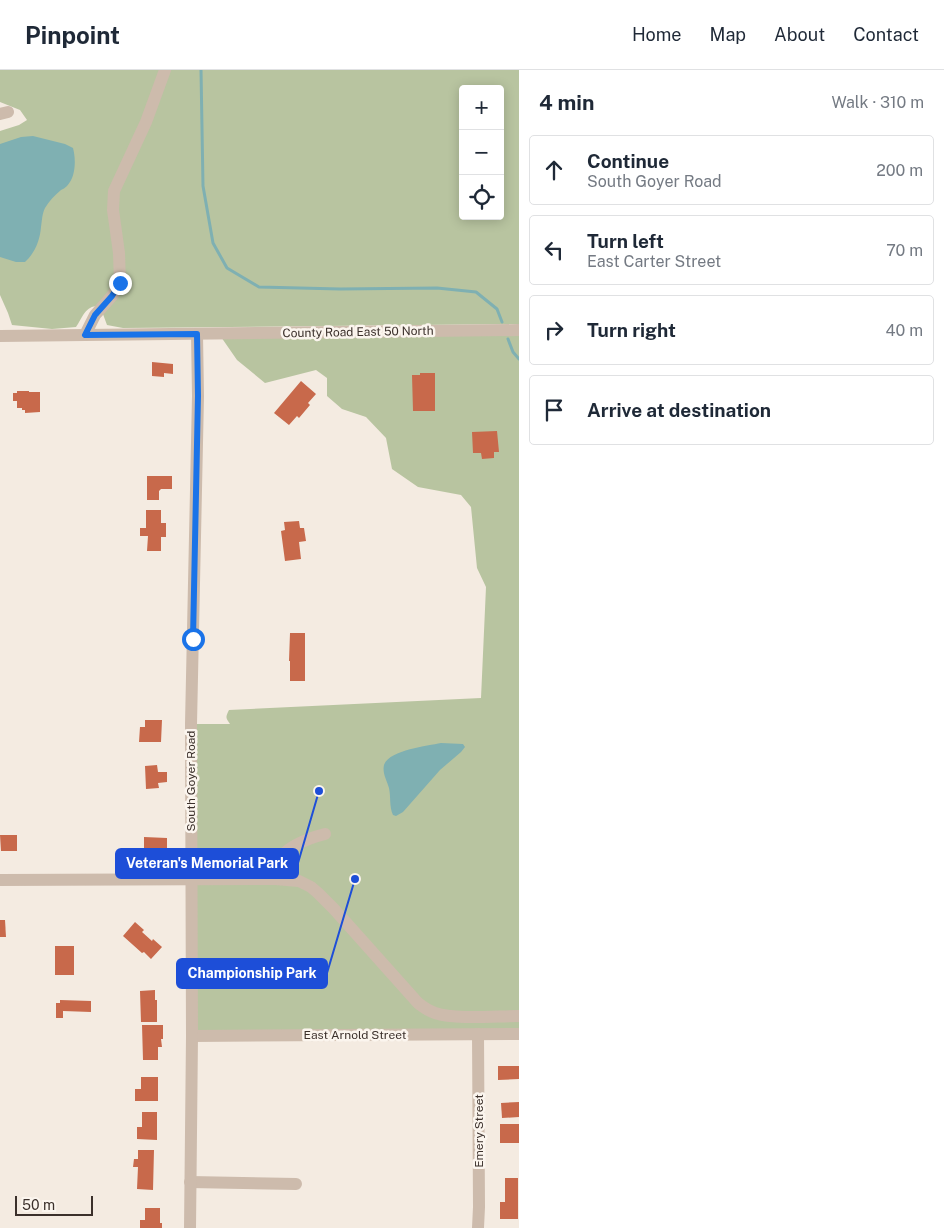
<!DOCTYPE html>
<meta charset="utf-8">
<style>
body{margin:0;font-family:"Public Sans",sans-serif;background:#f6f6f7;color:#1f2937}
.controls{position:absolute;right:15px;top:15px;display:grid;overflow:hidden;border-radius:5px;box-shadow:0 2px 12px #0003}
.controls button{width:45px;height:45px;display:grid;place-items:center;padding:0;border:0;border-bottom:1px solid #e0e1e3;background:#fff;color:#1f2937;font:25px sans-serif}
.scale{position:absolute;left:15px;bottom:12px;width:78px;box-sizing:border-box;padding-left:5px;border:2px solid #3b302b;border-top:0;font-size:14px;line-height:18px;white-space:nowrap;color:#3b302b;-webkit-text-stroke:4px #fbf5ee;paint-order:stroke}
.stop{position:absolute;width:15px;height:15px;margin:-11px;border:4px solid #1a73e8;border-radius:50%;background:#fff}
.stop.end{background:#1a73e8;border-color:#fff;box-shadow:0 1px 5px #0008}
.list{margin:0;padding:0;list-style:none}
h2{display:flex;justify-content:space-between;align-items:center;height:65px;margin:0;padding:0 20px;font-size:21px}
h2 small{font-size:16px;font-weight:400;color:#747a83}
.list li{display:grid;grid-template-columns:32px 1fr auto;gap:15px;align-items:center;box-sizing:border-box;height:70px;margin:0 10px 10px;padding:0 10px;border:1px solid #e0e1e3;border-radius:5px}
.list b{display:block;font-size:19px;white-space:nowrap}
.list p{margin:0;font-size:16px;white-space:nowrap;color:#747a83}
.list em{font-size:16px;font-style:normal;color:#747a83}
.icon{flex:none;width:28px;height:28px;fill:none;stroke:currentColor;stroke-width:2;stroke-linecap:round;stroke-linejoin:round}
.map{position:relative;flex:none;width:519px;height:1158px;overflow:hidden}
header{display:flex;align-items:center;gap:30px;box-sizing:border-box;height:70px;padding:0 25px;background:#fff;border-bottom:1px solid #e0e1e3}
header strong{font-size:24px}
nav{display:flex;gap:28px;margin-inline-start:auto;font-size:18px}
main{display:flex}
aside{flex:1;background:#fff}
.map>svg:first-child{display:block}
.green{fill:#b8c4a0;fill-rule:evenodd}
.water{fill:#7fb0b2}
.lines{fill:none;stroke-linecap:round;stroke-linejoin:round}
.stream{stroke:#7fb0b2;stroke-width:3}
.building{fill:#c8694b}
.minor{stroke:#cdbbac;stroke-width:12}
.route{stroke:#1a73e8;stroke-width:6}
.labels{text-anchor:middle;dominant-baseline:central;stroke-width:5;stroke-linejoin:round;paint-order:stroke}
.street-label{font-size:12px;fill:#3b302b;stroke:#fbf5ee}
.leader{fill:none;stroke:#1d4ed8;stroke-width:2}
.callout-dot{fill:#1d4ed8;stroke:#fbf5ee;stroke-width:2}
.callout{fill:#1d4ed8;stroke:#1d4ed8;stroke-width:2}
.callout-label{font-size:14px;text-anchor:middle;font-weight:bold;fill:#fff}
</style>
<header>
<strong>Pinpoint</strong>
<nav><a>Home</a><a>Map</a><a>About</a><a>Contact</a></nav>
</header>
<main>
<div class="map">
<svg width="519" height="1158" viewBox="0 0 519 1158">
<rect width="100%" height="100%" fill="#f4ebe1"/>
<!-- green -->
<g class="green">
<path d="M0 0H519V254L123 258 107 255 100 236C85 235 83 247 76 257L52 259 12 255 8 243 0 225V61L19 55 27 50 20 40 0 32ZM463 19H500V146H463Z"/>
<path d="M519 260V964L192 966 191 654H230C226 648 225 648 229 640L481 628 486 517 477 498 471 437 461 425 418 417 392 399 386 368 366 347 342 339 327 326V308L316 300 265 313 237 290 219 264Z"/>
</g>
<!-- water -->
<g class="water">
<path d="M33 66 65 74 73 78C76 89 76 107 67 116 65 118 63 119 61 120 55 125 49 131 45 138 42 144 42 151 41 157 40 170 35 183 25 192H16L0 187V74L21 67Z"/>
<path d="M441 673 463 674 465 677 461 682 440 700 403 742 396 746 393 745C389 736 391 727 389 718 387 711 382 703 384 695 389 680 427 676 441 673Z"/>
</g>
<g class="lines">
<!-- stream -->
<g class="stream">
<polyline points="201,0 203,116 213,173 227,198 259,217 340,219 437,218 476,222 497,239 502,252"/>
<polyline points="508,269 513,282 519,289"/>
</g>
</g>
<!-- building -->
<g class="building">
<polygon points="152,292 173,294 173,304 164,303 164,307 152,306"/>
<polygon points="420,303 435,303 435,341 413,341 412,305 420,305"/>
<polygon points="301,311 316,324 308,333 310,335 299,348 297,346 289,355 274,343"/>
<polygon points="17,321 29,321 29,322 40,322 40,342 25,343 25,340 22,340 22,338 17,338 17,331 13,331 13,323 17,323"/>
<polygon points="497,361 499,382 494,382 494,388 482,389 481,383 473,383 472,362"/>
<polygon points="147,406 172,406 172,419 161,419 159,421 159,430 147,430"/>
<polygon points="146,440 161,440 161,453 166,453 166,467 161,467 161,481 147,481 148,466 140,466 140,458 146,458"/>
<polygon points="299,451 300,458 304,458 306,471 299,472 301,489 285,491 281,461 285,460 284,452"/>
<polygon points="290,563 305,563 305,611 290,611 290,591 289,591"/>
<polygon points="145,650 162,650 161,672 139,672 140,657 145,657"/>
<polygon points="157,695 158,702 167,702 167,712 158,713 159,718 146,719 145,696"/>
<polygon points="0,765 17,765 17,781 1,781"/>
<polygon points="144,767 167,768 167,778 160,778 160,780 153,780 152,785 144,784"/>
<polygon points="0,850 5,850 6,867 0,867"/>
<polygon points="135,852 144,860 142,862 152,871 153,869 162,877 151,889 144,882 142,883 123,866"/>
<rect x="55" y="876" width="19" height="29"/>
<polygon points="155,920 155,930 157,930 157,952 141,952 140,921"/>
<polygon points="60,930 91,931 91,942 63,941 63,948 56,948 56,933 60,933"/>
<polygon points="142,955 163,955 163,969 161,969 162,977 158,977 158,990 143,990"/>
<polygon points="498,996 519,996 519,1009 498,1010"/>
<polygon points="141,1007 158,1007 158,1031 135,1031 135,1019 141,1019"/>
<polygon points="519,1032 519,1047 502,1048 501,1033"/>
<polygon points="142,1042 157,1042 157,1070 137,1069 137,1057 142,1057"/>
<rect x="500" y="1054" width="19" height="19"/>
<polygon points="138,1080 154,1080 153,1120 137,1119 138,1097 133,1097 134,1089 138,1089"/>
<polygon points="505,1108 518,1108 518,1149 500,1149 500,1132 505,1132"/>
<polygon points="145,1138 160,1138 160,1153 162,1153 162,1158 140,1158 140,1150 145,1150"/>
</g>
<g class="lines">
<!-- minor -->
<g class="minor">
<polyline points="0,44 8,42"/>
<polyline points="85,265 95,245 112,226 120,213 119,183 113,140 114,121 146,52 165,0"/>
<polyline points="0,266 519,260"/>
<path d="M275 809C275 805 275 800 276 796 281 778 309 768 325 764"/>
<path d="M0 810 275 809 299 811 311 817 318 823 334 839 418 933C423 937 429 941 435 943 456 950 496 946 519 946"/>
<polyline points="478,964 479,1137 478,1158"/>
<polyline points="192,966 519,964"/>
<polyline points="190,1112 296,1114"/>
<polyline points="190,1158 192,966 191,654 198,326 197,264"/>
</g>
</g>
<g class="lines">
<!-- route -->
<polyline class="route" points="120,213 112,226 95,245 85,265 197,264 198,326 193,569"/>
</g>
<g class="labels">
<!-- street labels -->
<g class="street-label">
<text transform="translate(358 262) rotate(-1)">County Road East 50 North</text>
<text transform="translate(191 711) rotate(-90)">South Goyer Road</text>
<text x="355" y="965">East Arnold Street</text>
<text transform="translate(479 1061) rotate(-90)">Emery Street</text>
</g>
</g>
<!-- callouts -->
<path class="leader" d="M319 721L298 793M355 809L327 903"/>
<g class="callout-dot">
<circle cx="319" cy="721" r="5"/>
<circle cx="355" cy="809" r="5"/>
</g>
<g class="callout">
<rect x="116" y="779" width="182" height="29" rx="5"/>
<rect x="177" y="889" width="150" height="29" rx="5"/>
</g>
<g class="callout-label">
<text x="207" y="798">Veteran's Memorial Park</text>
<text x="252" y="908">Championship Park</text>
</g>
</svg>
<div class="controls">
<button>+</button>
<button>−</button>
<button><svg class="icon" aria-label="locate" viewBox="0 0 24 24"><circle cx="12" cy="12" r="6"/><path d="M12 2v4M12 18v4M2 12h4M18 12h4"/></svg></button>
</div>
<div class="scale">50 m</div>
<div class="stop" style="left:193px;top:569px"></div>
<div class="stop end" style="left:120px;top:213px"></div>
</div>
<aside>
<h2>4 min<small>Walk · 310 m</small></h2>
<ul class="list">
<li><svg class="icon" aria-label="ahead" viewBox="0 0 24 24"><path d="M12 20V5M6 11l6-6 6 6"/></svg><div><b>Continue</b><p>South Goyer Road</p></div><em>200 m</em></li>
<li><svg class="icon" aria-label="left" viewBox="0 0 24 24"><path d="M17 20v-9H6M10 6l-5 5 5 5"/></svg><div><b>Turn left</b><p>East Carter Street</p></div><em>70 m</em></li>
<li><svg class="icon" aria-label="right" viewBox="0 0 24 24"><path d="M7 20v-9h11M14 6l5 5-5 5"/></svg><div><b>Turn right</b></div><em>40 m</em></li>
<li><svg class="icon" aria-label="arrive" viewBox="0 0 24 24"><path d="M6 21V4h12l-3 4 3 4H6"/></svg><div><b>Arrive at destination</b></div></li>
</ul>
</aside>
</main>
